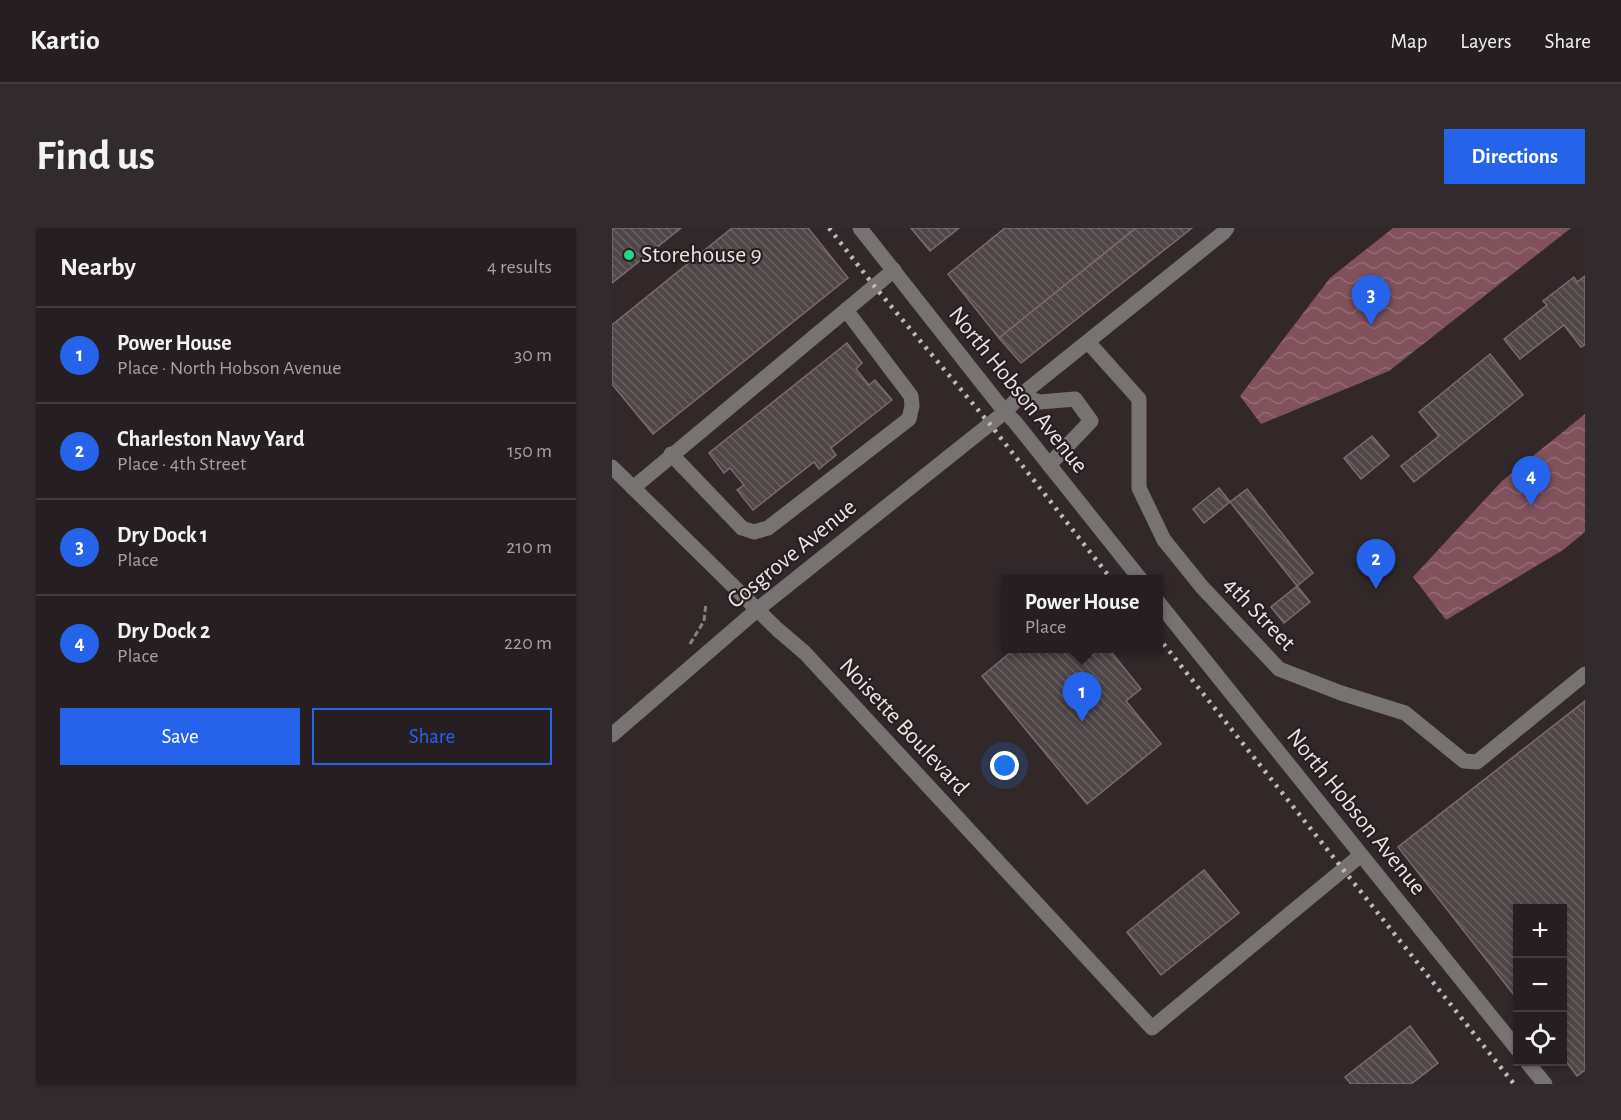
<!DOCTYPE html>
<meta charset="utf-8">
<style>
body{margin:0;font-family:"Alegreya Sans",sans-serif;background:#322b2d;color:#f1f3f6}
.controls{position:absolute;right:18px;bottom:18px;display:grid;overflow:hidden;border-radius:0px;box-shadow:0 2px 4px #0004}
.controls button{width:54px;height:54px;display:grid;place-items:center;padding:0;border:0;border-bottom:2px solid #423c3e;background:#261e20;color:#f1f3f6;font:30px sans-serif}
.you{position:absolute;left:393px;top:538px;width:21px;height:21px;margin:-15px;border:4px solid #fff;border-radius:50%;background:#1a73e8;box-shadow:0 0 0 9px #1a73e833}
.badge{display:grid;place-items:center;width:39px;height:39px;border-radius:50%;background:#2563eb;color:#fff;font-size:20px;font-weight:700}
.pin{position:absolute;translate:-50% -50px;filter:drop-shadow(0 2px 3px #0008)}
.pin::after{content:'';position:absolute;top:32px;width:21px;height:18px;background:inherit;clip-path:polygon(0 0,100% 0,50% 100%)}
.popup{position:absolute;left:389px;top:347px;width:162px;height:78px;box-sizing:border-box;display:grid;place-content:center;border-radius:0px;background:#261e20;filter:drop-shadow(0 2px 4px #0005);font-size:20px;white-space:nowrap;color:#a4a2a5}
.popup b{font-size:22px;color:#f1f3f6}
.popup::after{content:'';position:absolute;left:50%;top:100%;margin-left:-12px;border:12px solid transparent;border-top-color:#261e20}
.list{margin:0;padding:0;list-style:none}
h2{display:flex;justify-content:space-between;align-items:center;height:78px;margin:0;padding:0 24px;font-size:26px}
h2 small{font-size:20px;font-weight:400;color:#a4a2a5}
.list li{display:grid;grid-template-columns:39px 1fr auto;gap:18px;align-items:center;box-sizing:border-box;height:96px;padding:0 24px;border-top:2px solid #423c3e}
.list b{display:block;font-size:22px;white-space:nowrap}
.list p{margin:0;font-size:20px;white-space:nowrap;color:#a4a2a5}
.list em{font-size:20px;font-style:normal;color:#a4a2a5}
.actions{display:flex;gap:12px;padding:18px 24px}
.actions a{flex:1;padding:14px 0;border:2px solid #2563eb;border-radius:0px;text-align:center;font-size:21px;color:#2563eb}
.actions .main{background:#2563eb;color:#fff}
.icon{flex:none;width:33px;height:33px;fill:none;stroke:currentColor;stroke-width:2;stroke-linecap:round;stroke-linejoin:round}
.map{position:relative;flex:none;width:973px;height:856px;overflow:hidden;border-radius:0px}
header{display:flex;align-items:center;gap:36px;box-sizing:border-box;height:84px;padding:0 30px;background:#261e20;border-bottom:2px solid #423c3e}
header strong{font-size:28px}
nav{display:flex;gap:33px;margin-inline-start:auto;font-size:21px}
.intro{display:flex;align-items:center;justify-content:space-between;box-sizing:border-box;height:144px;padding:0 36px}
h1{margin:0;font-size:42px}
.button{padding:15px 27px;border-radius:0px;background:#2563eb;color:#fff;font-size:21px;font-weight:700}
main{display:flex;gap:36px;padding:0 36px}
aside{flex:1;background:#261e20;border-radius:0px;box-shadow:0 2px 4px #0004}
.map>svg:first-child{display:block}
.water{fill:url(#water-waves)}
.building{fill:url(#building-back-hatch);stroke:#796d6f;stroke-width:1.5}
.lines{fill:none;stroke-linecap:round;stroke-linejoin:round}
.path{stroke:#898182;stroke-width:3;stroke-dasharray:6 3;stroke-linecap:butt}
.minor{stroke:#787373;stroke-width:15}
.rail{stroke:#c0b8b9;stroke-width:4.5;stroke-dasharray:3 6;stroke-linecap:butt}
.poi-dot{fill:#25d886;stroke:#281e20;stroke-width:2}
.labels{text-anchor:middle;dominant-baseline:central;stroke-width:4.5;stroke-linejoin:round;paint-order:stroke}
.poi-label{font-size:24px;fill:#ebe4e5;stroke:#281e20;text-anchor:start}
.street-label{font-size:24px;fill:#ebe4e5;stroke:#281e20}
</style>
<header>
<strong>Kartio</strong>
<nav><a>Map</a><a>Layers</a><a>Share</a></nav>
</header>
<div class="intro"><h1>Find us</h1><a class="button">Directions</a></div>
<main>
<aside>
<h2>Nearby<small>4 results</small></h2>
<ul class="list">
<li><span class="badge">1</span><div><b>Power House</b><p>Place · North Hobson Avenue</p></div><em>30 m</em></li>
<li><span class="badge">2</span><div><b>Charleston Navy Yard</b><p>Place · 4th Street</p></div><em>150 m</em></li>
<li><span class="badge">3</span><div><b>Dry Dock 1</b><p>Place</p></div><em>210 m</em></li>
<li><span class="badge">4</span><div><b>Dry Dock 2</b><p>Place</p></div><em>220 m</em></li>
</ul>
<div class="actions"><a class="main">Save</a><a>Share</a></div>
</aside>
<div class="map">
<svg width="973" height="856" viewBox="0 0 973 856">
<defs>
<pattern id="water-waves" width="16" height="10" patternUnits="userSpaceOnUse" patternTransform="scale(1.5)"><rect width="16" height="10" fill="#82525c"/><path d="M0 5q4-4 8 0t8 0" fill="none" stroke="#946b73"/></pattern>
<pattern id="building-back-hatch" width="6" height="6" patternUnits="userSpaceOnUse" patternTransform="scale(1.5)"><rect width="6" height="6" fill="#504547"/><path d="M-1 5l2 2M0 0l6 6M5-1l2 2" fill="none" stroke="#696061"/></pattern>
</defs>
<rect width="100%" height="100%" fill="#32282a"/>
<!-- water -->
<g class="water">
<polygon points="781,0 959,0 777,143 649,196 628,168 718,50"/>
<polygon points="973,186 973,304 951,322 834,392 801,349 890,253"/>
</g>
<!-- building -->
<g class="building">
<polygon points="0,0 69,0 0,55"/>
<polygon points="120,0 196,0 236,50 41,206 0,156 0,97"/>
<polygon points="299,0 347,0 318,23"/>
<polygon points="393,0 524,0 387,110 336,46"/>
<polygon points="524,0 580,0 409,135 387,110"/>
<polygon points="973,48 973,117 969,119 952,97 908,131 892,111 935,77 931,73 962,49 965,54"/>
<polygon points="235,115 250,135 244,141 257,157 263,152 280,172 219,220 224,227 207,241 202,234 141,282 125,262 132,257 118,240 112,245 97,225"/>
<polygon points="878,126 911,167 802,254 789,238 827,208 807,184"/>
<polygon points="760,208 777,228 749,251 732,230"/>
<polygon points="607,260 618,274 592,295 581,281"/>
<polygon points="635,261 701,345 685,358 618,274"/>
<polygon points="685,358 698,374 672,395 659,379"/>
<polygon points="404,420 474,420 480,427 488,420 496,420 529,461 514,473 549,516 475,576 370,448"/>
<polygon points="973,473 973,842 965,848 951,829 951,680 906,680 906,772 786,619"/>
<polygon points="592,642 627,685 549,747 515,704"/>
<polygon points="798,798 826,835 799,856 739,856 733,849"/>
</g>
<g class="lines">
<!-- path -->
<polyline class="path" points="78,416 92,393 94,375"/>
<!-- minor -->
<g class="minor">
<polyline points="248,0 393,184 403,194 529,352"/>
<polyline points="476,114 527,171 527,260 552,312 590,359 667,441 729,465 793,485 852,533 865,534 973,446"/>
<polyline points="408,168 428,174 463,171 479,193 437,237"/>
<polyline points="59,226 130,300 142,304 156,300 297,191 300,178 299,168 234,82"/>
<polyline points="0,239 165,401 193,425 540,800 749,627"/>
<polyline points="21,260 282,42"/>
<polyline points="546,374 906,822"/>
<polyline points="0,507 146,381 393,184 408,168 611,5 615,0"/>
<polyline points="915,834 933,856"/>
</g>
<!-- rail -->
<g class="rail">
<polyline points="217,0 263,59 377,195 500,352"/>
<polyline points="546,409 902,856"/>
</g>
</g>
<!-- markers -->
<circle class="poi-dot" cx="17" cy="27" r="6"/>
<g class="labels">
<!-- poi labels -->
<g class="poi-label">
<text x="29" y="27">Storehouse 9</text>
</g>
<!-- street labels -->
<g class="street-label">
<text transform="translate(406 162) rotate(51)">North Hobson Avenue</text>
<text transform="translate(180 326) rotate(-39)">Cosgrove Avenue</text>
<text transform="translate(647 386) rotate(46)">4th Street</text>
<text transform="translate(292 499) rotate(47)">Noisette Boulevard</text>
<text transform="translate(744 584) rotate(51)">North Hobson Avenue</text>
</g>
</g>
</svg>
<div class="controls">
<button>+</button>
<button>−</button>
<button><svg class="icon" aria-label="locate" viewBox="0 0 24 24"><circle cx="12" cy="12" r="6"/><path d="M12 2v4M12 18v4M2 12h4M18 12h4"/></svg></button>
</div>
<div class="you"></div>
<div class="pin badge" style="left:470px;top:494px">1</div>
<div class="popup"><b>Power House</b>Place</div>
<div class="pin badge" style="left:764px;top:361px">2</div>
<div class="pin badge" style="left:759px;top:97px">3</div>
<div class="pin badge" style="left:919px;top:278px">4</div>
</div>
</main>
